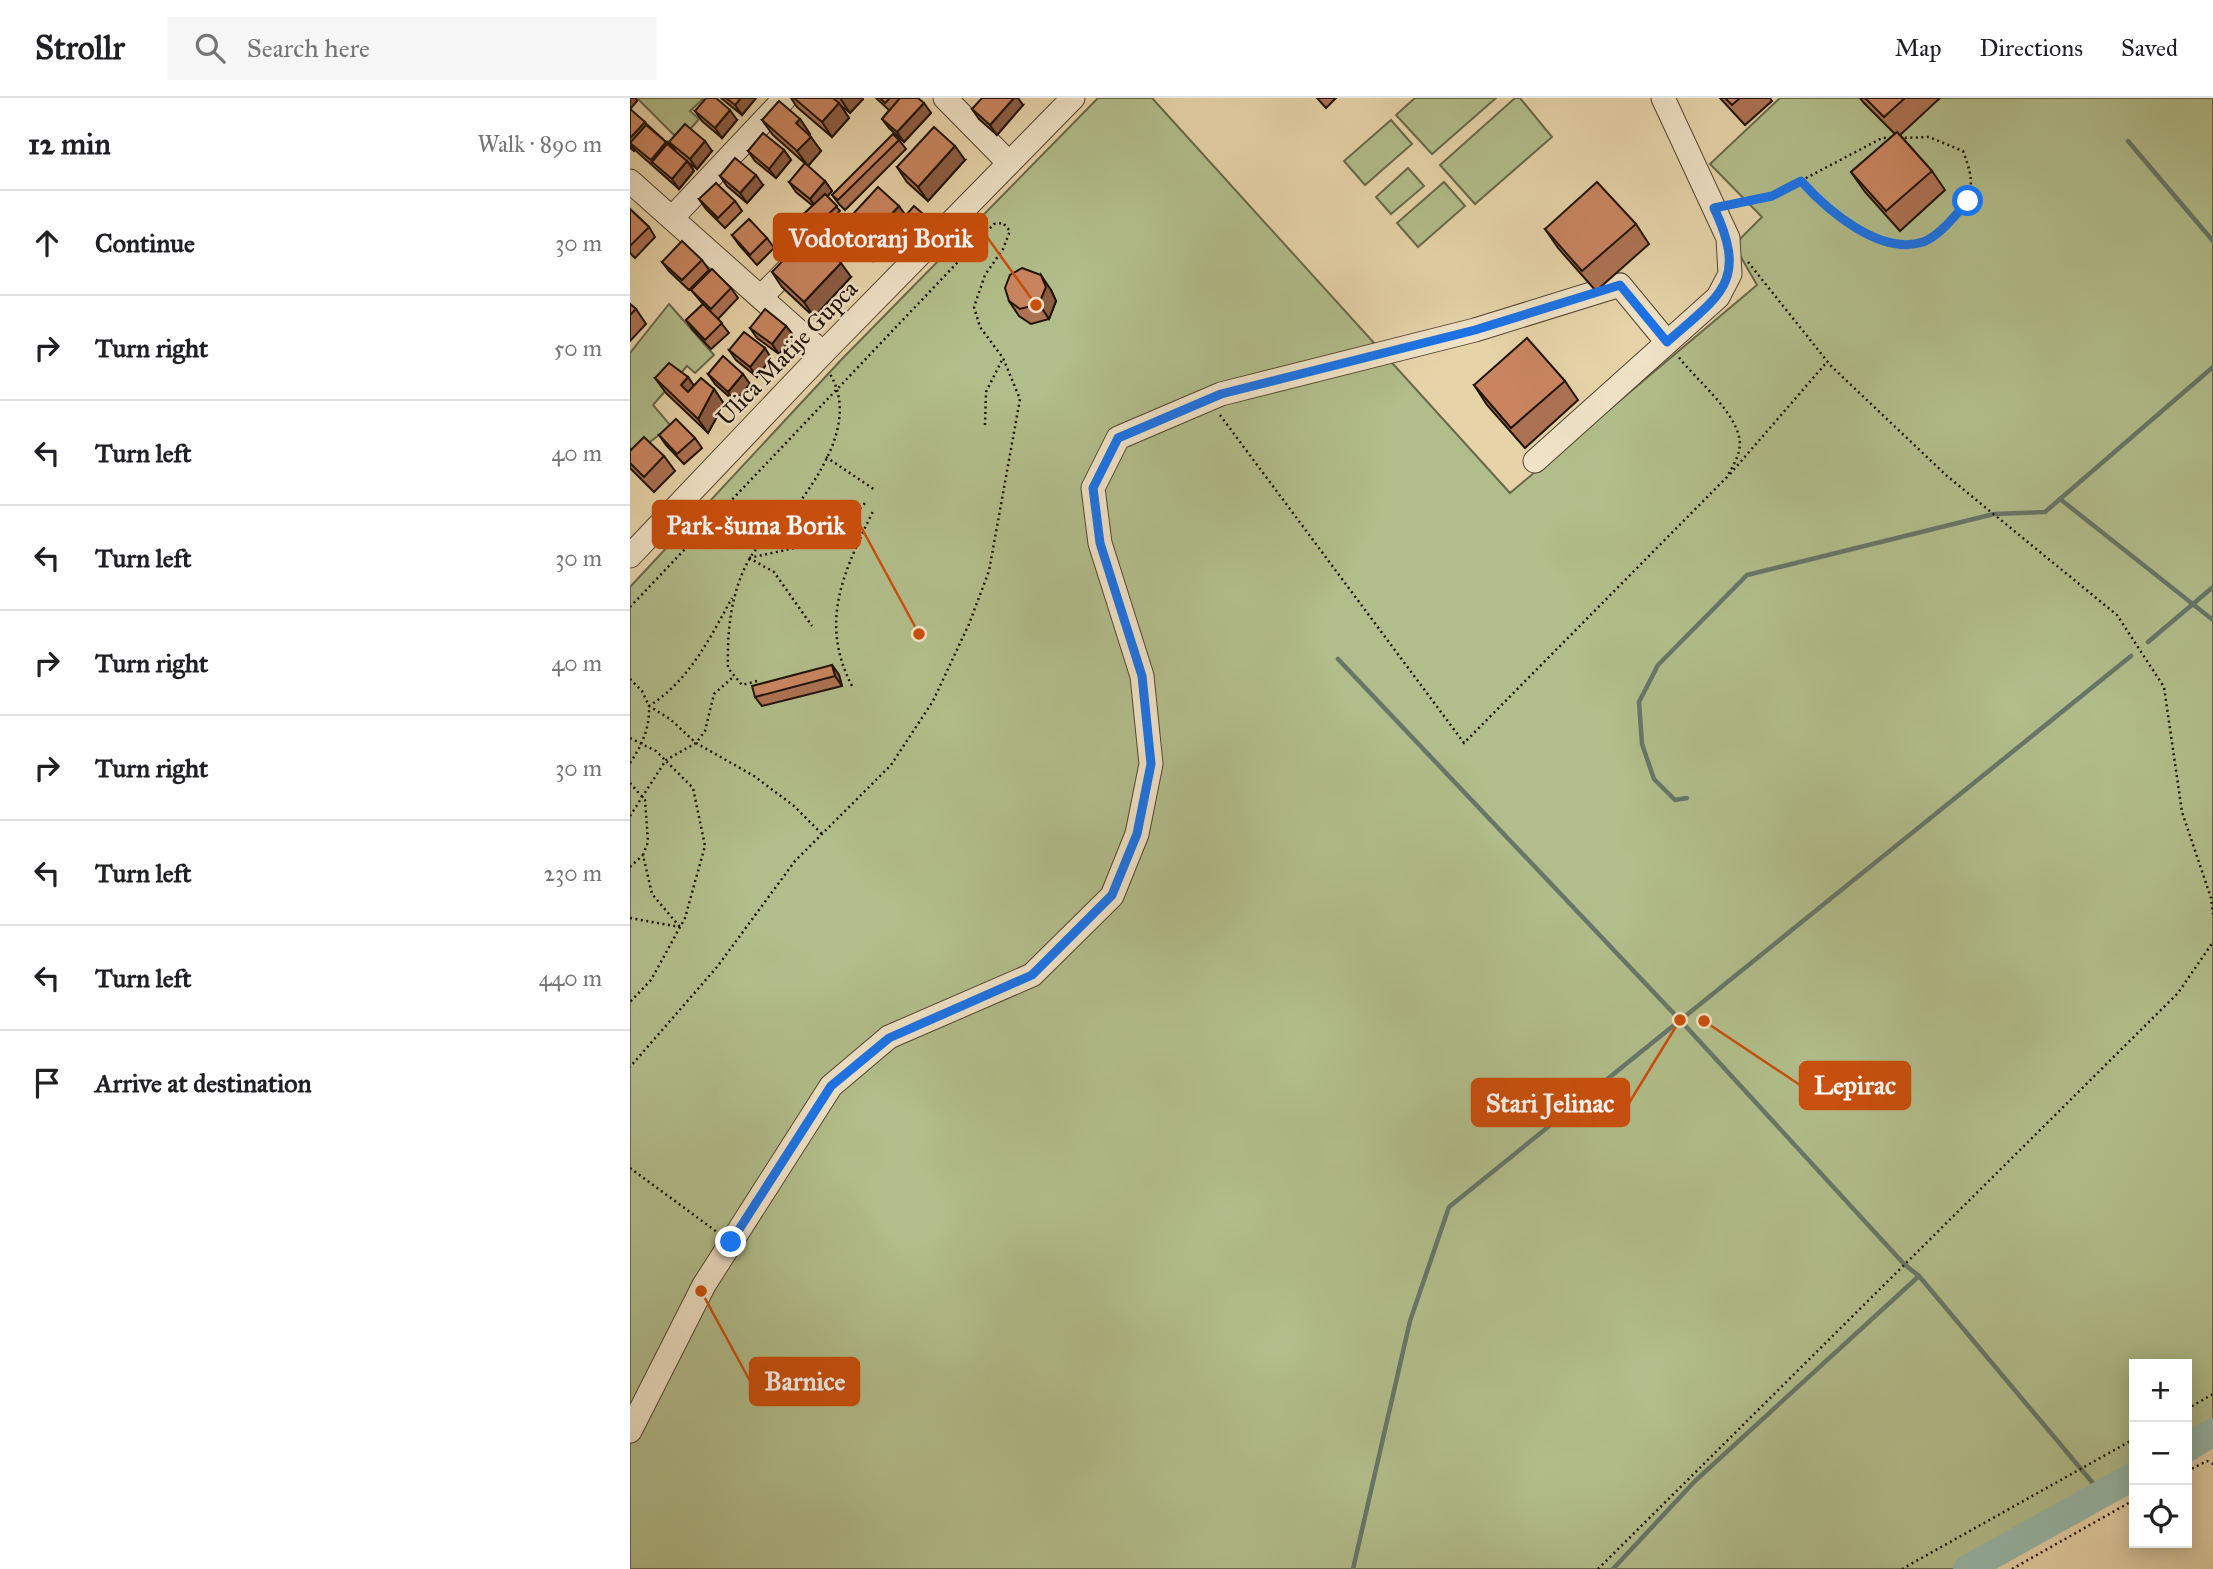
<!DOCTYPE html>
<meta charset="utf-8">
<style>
body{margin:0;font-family:"IM FELL Great Primer",serif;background:#f6f6f6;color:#202124}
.controls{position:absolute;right:21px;bottom:21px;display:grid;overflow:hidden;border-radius:0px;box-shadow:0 4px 18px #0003}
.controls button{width:63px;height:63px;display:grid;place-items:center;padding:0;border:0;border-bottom:2px solid #e0e0e0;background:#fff;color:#202124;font:35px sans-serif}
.stop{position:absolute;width:21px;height:21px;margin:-16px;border:5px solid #1a73e8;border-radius:50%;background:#fff}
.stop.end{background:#1a73e8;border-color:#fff;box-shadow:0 2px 7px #0008}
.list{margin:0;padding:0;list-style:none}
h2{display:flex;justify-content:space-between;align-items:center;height:91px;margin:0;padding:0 28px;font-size:30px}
h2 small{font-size:23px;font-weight:400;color:#757577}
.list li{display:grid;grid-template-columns:46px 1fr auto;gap:21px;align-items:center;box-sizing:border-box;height:105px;padding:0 28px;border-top:2px solid #e0e0e0}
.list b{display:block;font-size:26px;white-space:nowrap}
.list em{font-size:23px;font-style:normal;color:#757577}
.icon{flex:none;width:38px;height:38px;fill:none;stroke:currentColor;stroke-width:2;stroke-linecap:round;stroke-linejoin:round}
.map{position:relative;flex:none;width:1583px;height:1471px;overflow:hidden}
header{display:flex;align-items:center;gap:42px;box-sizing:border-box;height:98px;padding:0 35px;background:#fff;border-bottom:2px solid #e0e0e0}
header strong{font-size:33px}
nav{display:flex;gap:38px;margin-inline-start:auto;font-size:24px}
.search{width:490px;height:63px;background:#f6f6f6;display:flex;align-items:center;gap:18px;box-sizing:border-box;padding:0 24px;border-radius:0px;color:#757577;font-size:26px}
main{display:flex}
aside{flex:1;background:#fff}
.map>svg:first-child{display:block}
.green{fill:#b1bd8a;stroke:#68684a;stroke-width:2}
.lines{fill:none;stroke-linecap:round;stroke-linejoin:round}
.stream{stroke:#677669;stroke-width:4.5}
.river{stroke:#96b8a9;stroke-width:28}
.minor-casing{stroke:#524432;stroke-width:25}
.path{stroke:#20140a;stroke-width:2.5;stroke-dasharray:2 3.5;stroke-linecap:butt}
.minor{stroke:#efe2c6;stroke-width:23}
.wall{fill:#ad7253;stroke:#20140a;stroke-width:2}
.shaded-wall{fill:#8d5d43;stroke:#20140a;stroke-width:2}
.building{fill:#c98560;stroke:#20140a;stroke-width:2}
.route{stroke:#1a73e8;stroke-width:9}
.labels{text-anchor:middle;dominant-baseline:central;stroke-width:5;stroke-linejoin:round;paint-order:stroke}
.street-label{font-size:24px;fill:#20140a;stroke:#efe2c6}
.leader{fill:none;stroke:#ca4f0c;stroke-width:2.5}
.callout-dot{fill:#ca4f0c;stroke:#efe2c6;stroke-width:2.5}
.callout{fill:#ca4f0c;stroke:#ca4f0c;stroke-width:2.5}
.callout-label{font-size:26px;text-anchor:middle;font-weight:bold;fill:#fff}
</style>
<header>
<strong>Strollr</strong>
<div class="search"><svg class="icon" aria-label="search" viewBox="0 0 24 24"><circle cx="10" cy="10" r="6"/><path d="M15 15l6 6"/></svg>Search here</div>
<nav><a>Map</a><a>Directions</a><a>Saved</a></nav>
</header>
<main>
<aside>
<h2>12 min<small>Walk · 890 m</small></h2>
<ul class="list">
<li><svg class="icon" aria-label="ahead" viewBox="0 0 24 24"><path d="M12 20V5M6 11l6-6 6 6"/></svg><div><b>Continue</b></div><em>30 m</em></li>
<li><svg class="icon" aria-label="right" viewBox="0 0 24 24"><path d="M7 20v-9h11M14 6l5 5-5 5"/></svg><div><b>Turn right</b></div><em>50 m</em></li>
<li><svg class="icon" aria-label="left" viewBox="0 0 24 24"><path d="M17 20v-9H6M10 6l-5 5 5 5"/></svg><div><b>Turn left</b></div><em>40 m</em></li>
<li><svg class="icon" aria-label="left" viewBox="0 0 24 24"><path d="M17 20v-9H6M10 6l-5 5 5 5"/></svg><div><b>Turn left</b></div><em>30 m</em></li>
<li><svg class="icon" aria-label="right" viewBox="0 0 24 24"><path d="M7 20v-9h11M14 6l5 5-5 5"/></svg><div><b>Turn right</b></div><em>40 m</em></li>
<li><svg class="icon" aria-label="right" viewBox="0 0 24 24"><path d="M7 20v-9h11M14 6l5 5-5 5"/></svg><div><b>Turn right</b></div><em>30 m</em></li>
<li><svg class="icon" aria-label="left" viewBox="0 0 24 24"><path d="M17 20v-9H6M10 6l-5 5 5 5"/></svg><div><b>Turn left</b></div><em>230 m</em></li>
<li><svg class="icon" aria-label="left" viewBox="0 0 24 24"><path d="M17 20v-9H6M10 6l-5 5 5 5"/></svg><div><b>Turn left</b></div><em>440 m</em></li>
<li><svg class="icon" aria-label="arrive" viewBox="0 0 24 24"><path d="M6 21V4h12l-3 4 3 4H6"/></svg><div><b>Arrive at destination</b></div></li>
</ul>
</aside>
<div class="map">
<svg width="1583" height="1471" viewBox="0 0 1583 1471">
<rect width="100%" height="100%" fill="#e6d3a8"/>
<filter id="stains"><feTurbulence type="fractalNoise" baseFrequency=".00286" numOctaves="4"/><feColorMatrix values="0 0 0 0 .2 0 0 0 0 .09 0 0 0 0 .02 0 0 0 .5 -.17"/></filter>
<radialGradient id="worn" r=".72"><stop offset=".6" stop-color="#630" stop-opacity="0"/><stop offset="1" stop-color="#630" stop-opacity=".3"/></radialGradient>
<!-- green -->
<g class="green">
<polygon points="7,0 74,0 60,13 69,21 50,43"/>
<polygon points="468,0 522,0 880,395 1127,187 1104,147 1132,119 1080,66 1150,0 1583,0 1583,1333 1557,1349 1557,1266 1504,1266 1504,1378 1337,1471 0,1471 0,489 212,261"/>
<polygon points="785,0 866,0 802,56 766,17"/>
<polygon points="885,0 890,0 922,39 845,106 810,67"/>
<polygon points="761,22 782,46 735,87 714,63"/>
<polygon points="778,70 794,88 761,116 746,99"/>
<polygon points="814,84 835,108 788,149 767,125"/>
<polygon points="39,206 84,257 65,275 57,268 23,307 41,328 5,355 0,351 0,255"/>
</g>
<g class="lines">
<!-- stream -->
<g class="stream">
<polyline points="1498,43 1583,143"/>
<polyline points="1430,401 1583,522"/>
<polyline points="1518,544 1583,489"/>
<polyline points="708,561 1050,922 1274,1166 1289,1178"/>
<polyline points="1057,700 1045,702 1024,681 1012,646 1009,604 1028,567 1117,477 1364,416 1415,414 1583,269"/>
<polyline points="723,1471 780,1223 819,1109 1501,558"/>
<polyline points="983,1471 1065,1383 1289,1178 1472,1396"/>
</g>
<!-- river -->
<g class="river">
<polyline points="1557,1350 1583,1334"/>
<polyline points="1337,1471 1504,1378"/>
</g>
<!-- minor casing -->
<g class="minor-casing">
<g id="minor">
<polyline points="315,0 379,65"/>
<polyline points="0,83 193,255"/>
<polyline points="42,120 155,0"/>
<polyline points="131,199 189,140"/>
<polyline points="905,363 1088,199 1100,176 1098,140 1033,0"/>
<polyline points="0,458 193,255 443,0"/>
<polyline points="0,1333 74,1187 201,988 259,939 402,877 482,798 507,736 521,666 512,578 470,445 463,390 488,340 591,296 845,232 990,187 1037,244"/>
</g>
</g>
<!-- path -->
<g class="path">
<path d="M1171 83C1199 114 1244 155 1292 144 1303 141 1313 129 1321 121 1345 96 1345 85 1333 53L1299 39 1271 40"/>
<polyline points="1104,106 1142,98 1252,40 1261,40"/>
<polyline points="1118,164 1201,268 1317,378 1487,517 1534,589 1552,714 1581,800 1583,816"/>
<path d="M590 317 834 645 1097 379C1101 371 1107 362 1109 353 1117 321 1065 282 1048 258"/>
<polyline points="355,327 356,294 373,260"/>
<polyline points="196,359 245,392"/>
<polyline points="1100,376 1197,264"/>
<polyline points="119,460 201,442 236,404"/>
<polyline points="119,460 144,474 182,528"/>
<polyline points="0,509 364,126 373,125 380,133 373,151 355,177 344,209 350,229 373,260 390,301 359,473 339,526 303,603 261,667 165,763 87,869 0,969"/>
<polyline points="0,581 12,593 19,608 40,621 66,645 124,678 164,708 192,736"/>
<path d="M127 583 112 587 98 570C97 533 101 492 120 460 129 444 145 435 157 421 187 382 229 324 200 276"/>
<path d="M222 588C188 522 215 472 244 411"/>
<polyline points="0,640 26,653 63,690 75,748 55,820 21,882 0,904"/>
<path d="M0 665C12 647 20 630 19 608 59 583 80 540 102 500"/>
<polyline points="0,685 15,702 18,744 13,757 22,796 50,829"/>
<polyline points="0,718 36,662 66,645 75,633 84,596 102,580"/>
<polyline points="0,769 13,757"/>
<polyline points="0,820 50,829"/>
<polyline points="0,1070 87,1134"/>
<polyline points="1557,1311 1583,1296"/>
<polyline points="1557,1373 1577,1363 1583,1366"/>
<polyline points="968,1471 1548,895 1583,844"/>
<polyline points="1272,1471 1504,1341"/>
<polyline points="1382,1471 1504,1402"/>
</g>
<!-- minor -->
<use href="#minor" class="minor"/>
</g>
<!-- wall -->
<g class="wall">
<polygon points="0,0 7,3 0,11 46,53 39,44 82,53 67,71 58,64 64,73 49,91 5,52 4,53 0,50"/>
<polygon points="91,0 126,0 112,17"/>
<polygon points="161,0 233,0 233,1 220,15 209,6 219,20 202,39 167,9"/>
<polygon points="246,0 288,0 301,15 274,44 259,30 252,21 259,12"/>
<polygon points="687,0 706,0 696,10"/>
<polygon points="1090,0 1140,0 1142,3 1115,27"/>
<polygon points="1230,0 1310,0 1270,37 1302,73 1315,92 1270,133 1235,94 1221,74 1265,36 1234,5"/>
<polygon points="393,7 367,37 349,21 342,11"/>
<polygon points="65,13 107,22 92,40 72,23"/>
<polygon points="170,21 180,36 179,37 191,53 178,68 143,37 132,22"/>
<polygon points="269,42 276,51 215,112 209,106 202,97"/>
<polygon points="154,52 161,62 146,80 125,63 118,53"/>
<polygon points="335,62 298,103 277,84 267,69"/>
<polygon points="90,78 133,87 117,105 97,88"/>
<polygon points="195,83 202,93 197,98 210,113 166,154 151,137 183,108 166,94 159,84"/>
<polygon points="69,101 105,103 112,113 95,130 76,111"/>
<polygon points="0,111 19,129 25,139 5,160 0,155"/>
<polygon points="279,122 243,163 222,144 211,129"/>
<polygon points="1006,126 1019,146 966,193 928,150 915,131"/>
<polygon points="102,137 137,140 144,150 127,167 109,147"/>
<polygon points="72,162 79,172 59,192 39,173 32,164"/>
<polygon points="173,162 221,179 184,219 152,189 142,174"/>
<polygon points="101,190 108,200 88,221 99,235 81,251 63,232 56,222 73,206 61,192"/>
<polygon points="421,192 426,203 419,221 401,226 389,218 379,203"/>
<polygon points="0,206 6,211 16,226 0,243"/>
<polygon points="156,228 163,237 149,256 127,240 120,230"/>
<polygon points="99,252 141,260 127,279 106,262"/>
<polygon points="78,276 120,286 105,304 85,286"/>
<polygon points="58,279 64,288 84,291 94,306 78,335 36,295 25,280"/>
<polygon points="935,283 948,302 895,350 857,307 844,287"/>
<polygon points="29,337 65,340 72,350 54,366 36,347"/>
<polygon points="0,351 34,358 45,373 24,394 0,370"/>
<polygon points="202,567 209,577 212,588 132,608 125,599"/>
</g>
<!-- shaded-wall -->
<g class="shaded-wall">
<polygon points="0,0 6,0 7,3 0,11"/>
<polygon points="111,0 126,0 112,17 105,7"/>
<polygon points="210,0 233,0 233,1 220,15"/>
<polygon points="384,0 388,0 393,7 367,37 360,27"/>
<polygon points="209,5 219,20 202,39 192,24"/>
<polygon points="294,5 301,15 274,44 267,34"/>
<polygon points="100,12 107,22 92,40 85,30"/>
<polygon points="170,21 180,36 176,40 166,25"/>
<polygon points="15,24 22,34 0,45 5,52 4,53 0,47 0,40"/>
<polygon points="181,39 191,53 178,68 167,53"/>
<polygon points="75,43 82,53 67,71 60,61"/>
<polygon points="36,44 43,54 22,65 21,62"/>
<polygon points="325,48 335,62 298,103 288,89"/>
<polygon points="154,52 161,62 146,80 139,71"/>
<polygon points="57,63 64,73 49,91 42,81"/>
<polygon points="126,77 133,87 117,105 110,95"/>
<polygon points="195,83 202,93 187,111 180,101"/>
<polygon points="269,108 279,122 243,163 232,148"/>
<polygon points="292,115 295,119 288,128 285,123"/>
<polygon points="211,165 221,179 184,219 174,204"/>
<polygon points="411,177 421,192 426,203 419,221 409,206"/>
<polygon points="156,228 163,237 149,256 142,246"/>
<polygon points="135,250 141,260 127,279 120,269"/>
<polygon points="113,276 120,286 105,304 98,294"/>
<polygon points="58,279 68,294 61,302 51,287"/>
<polygon points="84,291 94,306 78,335 68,321"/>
<polygon points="202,567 209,577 212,588 205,578"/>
</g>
<!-- building -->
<g class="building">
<polygon points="76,0 86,0 100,12 85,30 65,13"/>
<polygon points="96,0 111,0 105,7"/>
<polygon points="164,0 203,0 209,5 192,24"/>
<polygon points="250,0 260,0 255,5"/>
<polygon points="270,0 288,0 294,5 267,34 252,21"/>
<polygon points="352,0 384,0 360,27 342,11"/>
<polygon points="1095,0 1110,0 1102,7"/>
<polygon points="1235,0 1275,0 1254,19"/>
<polygon points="149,3 170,21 166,25 181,39 167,53 132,22"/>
<polygon points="0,11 15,24 0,40"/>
<polygon points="55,26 75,43 60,61 39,44"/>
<polygon points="16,27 36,44 21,62 0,45"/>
<polygon points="304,29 325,48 288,89 267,69"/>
<polygon points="1267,34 1302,73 1256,113 1221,74"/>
<polygon points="133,35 154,52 139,71 118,53"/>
<polygon points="263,36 269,42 208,102 202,97"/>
<polygon points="37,46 57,63 42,81 22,64"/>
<polygon points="105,60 126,77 110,95 90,78"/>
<polygon points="175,65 195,83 180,101 159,84"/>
<polygon points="967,84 1006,126 952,173 915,131"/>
<polygon points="86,85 105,103 88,120 69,101"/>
<polygon points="248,89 269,108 232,148 211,129"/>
<polygon points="195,96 207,108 163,150 151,137"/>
<polygon points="284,108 292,115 285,123 277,116"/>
<polygon points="0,111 19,129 0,148"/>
<polygon points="119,121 137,140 120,157 102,137"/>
<polygon points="52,143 72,162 52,182 32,164"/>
<polygon points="190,144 211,165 174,204 142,174 163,152 173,162"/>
<polygon points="392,170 411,177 416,189 409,206 390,211 379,203 375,190 380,177"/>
<polygon points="82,171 101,190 81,211 61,192"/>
<polygon points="0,206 6,211 0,217"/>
<polygon points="73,206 92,225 75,242 56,222"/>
<polygon points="135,211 156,228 142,246 120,230"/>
<polygon points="114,234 135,250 120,269 99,252"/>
<polygon points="897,240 935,283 881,330 844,287"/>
<polygon points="93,258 113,276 98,294 78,276"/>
<polygon points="39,265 58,279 51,287 58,294 71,280 84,291 68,321 25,280"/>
<polygon points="46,321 65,340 47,356 29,337"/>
<polygon points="14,339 34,358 14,379 0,365 0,351 1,352"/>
<polygon points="202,567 205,578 125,599 122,588"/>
</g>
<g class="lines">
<!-- route -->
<path class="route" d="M101 1144 201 988 259 940 402 877 482 797 507 736 521 666 512 578 470 445 463 390 488 340 591 296 845 232 990 187 1037 244C1090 197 1119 184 1084 110L1142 98 1171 83C1197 112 1250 158 1293 144 1310 138 1326 116 1338 103"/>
</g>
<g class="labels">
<!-- street labels -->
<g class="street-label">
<text transform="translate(157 255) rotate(-46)">Ulica Matije Gupca</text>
</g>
</g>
<!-- callouts -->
<path class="leader" d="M406 207L357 139M289 536L230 427M1074 923L1170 987M1050 922L999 1005M71 1193L120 1283"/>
<g class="callout-dot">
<circle cx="406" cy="207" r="7"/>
<circle cx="289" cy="536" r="7"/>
<circle cx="1074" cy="923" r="7"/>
<circle cx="1050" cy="922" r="7"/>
<circle cx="71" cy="1193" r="7"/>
</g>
<g class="callout">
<rect x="144" y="116" width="213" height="47" rx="7"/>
<rect x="23" y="403" width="207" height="47" rx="7"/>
<rect x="1170" y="964" width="110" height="47" rx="7"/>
<rect x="842" y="981" width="157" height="47" rx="7"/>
<rect x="120" y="1260" width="109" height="47" rx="7"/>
</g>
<g class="callout-label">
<text x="251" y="149">Vodotoranj Borik</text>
<text x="126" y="436">Park-šuma Borik</text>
<text x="1225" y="996">Lepirac</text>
<text x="920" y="1014">Stari Jelinac</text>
<text x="175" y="1292">Barnice</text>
</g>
<rect width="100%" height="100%" filter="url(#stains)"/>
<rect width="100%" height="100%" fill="url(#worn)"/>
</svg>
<div class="controls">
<button>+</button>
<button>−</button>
<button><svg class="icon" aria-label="locate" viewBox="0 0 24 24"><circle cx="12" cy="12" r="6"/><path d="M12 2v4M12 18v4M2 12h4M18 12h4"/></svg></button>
</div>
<div class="stop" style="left:1338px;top:103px"></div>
<div class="stop end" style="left:101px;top:1144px"></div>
</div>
</main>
